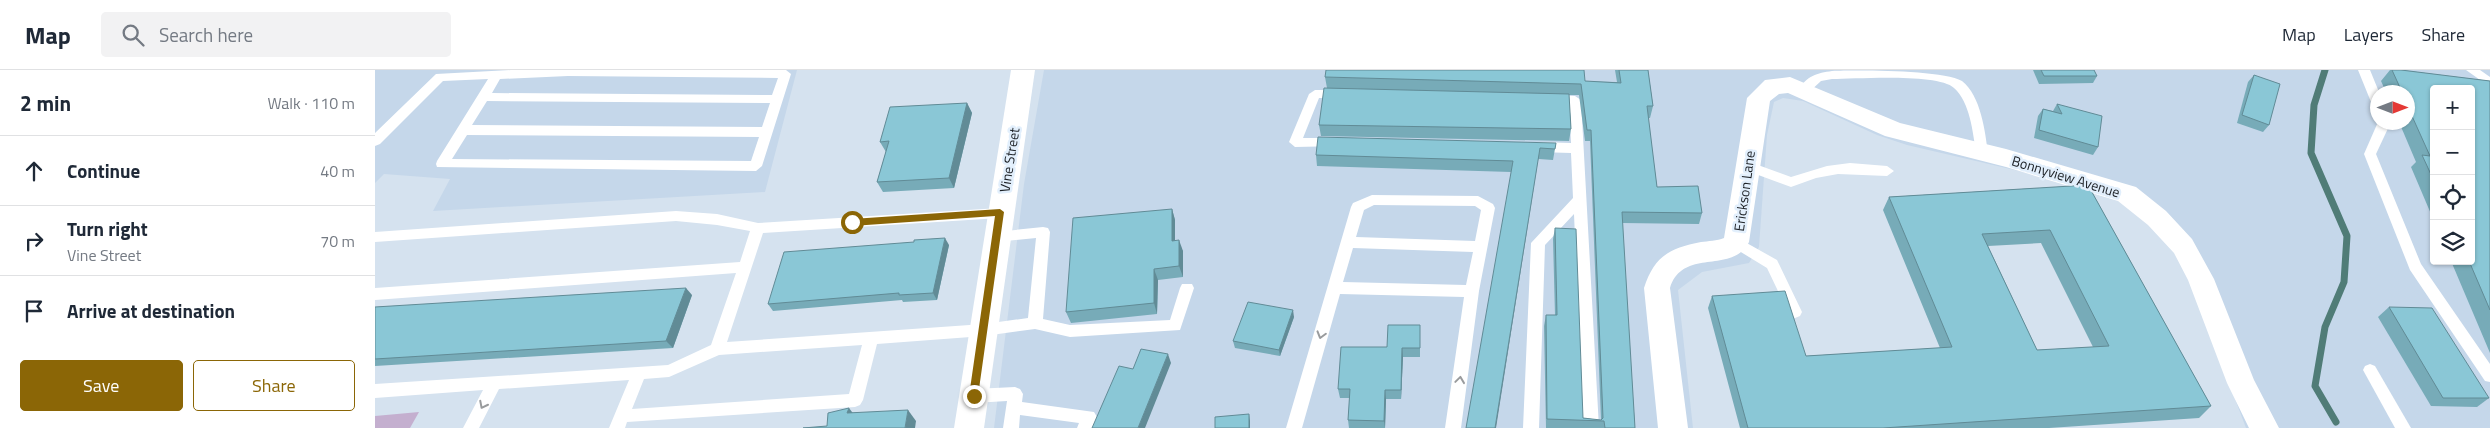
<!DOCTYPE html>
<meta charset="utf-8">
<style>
body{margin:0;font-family:"Titillium Web",sans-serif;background:#f2f2f3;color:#1f2937}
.controls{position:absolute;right:15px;top:15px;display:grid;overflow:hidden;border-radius:5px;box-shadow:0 1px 4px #0004}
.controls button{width:45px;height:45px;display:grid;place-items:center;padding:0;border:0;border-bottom:1px solid #e0e1e3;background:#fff;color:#1f2937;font:25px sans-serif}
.compass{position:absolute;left:1995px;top:15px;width:45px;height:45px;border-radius:50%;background:#fff;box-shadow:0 1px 4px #0004;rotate:90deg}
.stop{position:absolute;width:15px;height:15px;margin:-11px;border:4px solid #8b6606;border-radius:50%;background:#fff}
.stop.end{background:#8b6606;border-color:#fff;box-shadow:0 1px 5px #0008}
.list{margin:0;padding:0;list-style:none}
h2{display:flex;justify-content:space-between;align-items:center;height:65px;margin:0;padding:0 20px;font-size:21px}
h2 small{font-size:16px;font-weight:400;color:#747a83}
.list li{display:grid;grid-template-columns:32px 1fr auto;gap:15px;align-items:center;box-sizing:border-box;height:70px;padding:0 20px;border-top:1px solid #e0e1e3}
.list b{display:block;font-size:19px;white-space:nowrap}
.list p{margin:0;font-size:16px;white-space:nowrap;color:#747a83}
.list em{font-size:16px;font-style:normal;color:#747a83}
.actions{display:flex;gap:10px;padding:15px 20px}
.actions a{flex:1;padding:11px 0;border:1px solid #8b6606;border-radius:5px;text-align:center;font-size:18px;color:#8b6606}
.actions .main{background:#8b6606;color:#fff}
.icon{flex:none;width:28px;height:28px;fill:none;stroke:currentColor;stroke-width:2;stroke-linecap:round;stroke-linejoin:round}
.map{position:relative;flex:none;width:2115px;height:358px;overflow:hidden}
header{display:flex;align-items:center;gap:30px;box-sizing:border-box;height:70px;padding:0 25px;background:#fff;border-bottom:1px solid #e0e1e3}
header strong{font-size:24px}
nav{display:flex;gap:28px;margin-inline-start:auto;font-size:18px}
.search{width:350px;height:45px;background:#f2f2f3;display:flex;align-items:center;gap:12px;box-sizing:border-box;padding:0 18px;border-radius:5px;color:#747a83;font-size:19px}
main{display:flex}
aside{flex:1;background:#fff}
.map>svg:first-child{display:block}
.built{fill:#c5d7ea;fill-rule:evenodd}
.green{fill:#c4afcf}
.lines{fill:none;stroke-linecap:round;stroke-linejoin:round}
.stream{stroke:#507c77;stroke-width:7}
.lane{fill:#fff;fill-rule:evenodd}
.street{fill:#fff;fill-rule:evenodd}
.secondary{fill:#fff;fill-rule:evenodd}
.wall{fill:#77abb8;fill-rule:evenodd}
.shaded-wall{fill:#618b96}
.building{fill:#8ac7d6;stroke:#618b96;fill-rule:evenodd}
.oneway{stroke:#999b9d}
.route{fill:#8b6606}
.labels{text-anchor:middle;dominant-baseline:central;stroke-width:5;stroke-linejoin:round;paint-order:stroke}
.street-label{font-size:14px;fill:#1c2025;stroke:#e2effc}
</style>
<header>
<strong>Map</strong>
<div class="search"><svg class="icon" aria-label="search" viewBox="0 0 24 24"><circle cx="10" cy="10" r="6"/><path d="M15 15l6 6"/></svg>Search here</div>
<nav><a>Map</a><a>Layers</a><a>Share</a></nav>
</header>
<main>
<aside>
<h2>2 min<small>Walk · 110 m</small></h2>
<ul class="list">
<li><svg class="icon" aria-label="ahead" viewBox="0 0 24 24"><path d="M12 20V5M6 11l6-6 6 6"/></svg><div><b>Continue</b></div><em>40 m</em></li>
<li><svg class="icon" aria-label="right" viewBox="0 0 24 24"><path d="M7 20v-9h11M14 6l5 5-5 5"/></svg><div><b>Turn right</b><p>Vine Street</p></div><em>70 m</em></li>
<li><svg class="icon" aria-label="arrive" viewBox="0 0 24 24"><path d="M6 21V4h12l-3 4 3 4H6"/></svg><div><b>Arrive at destination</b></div></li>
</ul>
<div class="actions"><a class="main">Save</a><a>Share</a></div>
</aside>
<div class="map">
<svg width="2115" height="358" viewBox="0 0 2115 358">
<rect width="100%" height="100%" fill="#d5e2ef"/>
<!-- built -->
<g class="built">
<polygon points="0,0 422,0 390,122 58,141 75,109 9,104 0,113"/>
<path d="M669 0H2115V358H1871L1809 194 1762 135 1695 113 1532 75 1502 65 1428 31 1408 28 1399 32 1392 65 1384 177 1374 193 1327 202 1303 220 1318 358H619L649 114ZM2059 19H2096V191H2059ZM2002 22H2032V52H2002Z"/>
</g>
<!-- green -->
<polygon class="green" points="44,342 35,358 0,358 0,346"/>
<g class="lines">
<!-- stream -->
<polyline class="stream" points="1950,0 1939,35 1936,83 1972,166 1969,212 1950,257 1940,316 1961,352"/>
<!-- lane -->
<g class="lane">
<path d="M136 0H411L416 4 387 96 381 101 62 97 61 94 62 91 113 9 68 11 5 74 0 76V63L61 4ZM193 6 403 8 397 25 117 23 125 9ZM112 31 395 33 387 57 97 55ZM92 65 384 67 376 91 77 89Z"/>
<polygon points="1983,0 1995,0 2004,22 2002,22 2002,36 1996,32"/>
<polygon points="2091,0 2105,0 2115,7 2115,17"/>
<path d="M1457 1C1485 0 1567 0 1587 11 1606 26 1610 61 1613 83L1607 88 1601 83C1598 63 1595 32 1579 18 1563 3 1481 9 1457 9L1446 11 1433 23H1425L1423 20C1432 6 1442 3 1457 1Z"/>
<polygon points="940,20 966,20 972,24 966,28 944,28 928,68 961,68 967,73 966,76 920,77 914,72 934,24"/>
<polygon points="1177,25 1200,26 1206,30 1224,358 1208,358 1199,144 1170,175 1164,358 1148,358 1156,173 1198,128 1196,83 1163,82 1157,77 1163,72 1196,73 1194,34 1173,32 1171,29"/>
<polygon points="2003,52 2016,52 2001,84 2046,194 2115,294 2115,312 2110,311 2035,200 1989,84"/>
<polygon points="1372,91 1416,107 1452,96 1475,93 1512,96 1519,101 1512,106 1463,104 1441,108 1416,117 1367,99 1366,96"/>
<path d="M997 125 1103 126 1118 134 1120 138 1104 221 1086 358H1070L1089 227 965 224 927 358H911L976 137 978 133ZM999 135 1100 136 1106 140 1100 171 981 167 989 140ZM978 178 1098 182 1091 215 968 212Z"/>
<path d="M625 138 632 143 625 148 388 163 352 272 609 254 653 248 661 168 621 172 616 171 614 167 616 163 621 162 668 157 673 158 675 162 668 249 695 255 795 250 805 218 807 214H817L819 218 805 260 695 267 660 259 609 266 502 274 488 330 485 335 480 337 252 352 250 358H234L254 310 124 319 104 358H88L108 320 0 328V314L293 295 336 275 361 203 0 230V218L365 192 375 161 342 155 301 151 0 172V162L301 141 342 144 383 153ZM487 275 474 324 257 339 269 309 294 307 344 285Z"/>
<polygon points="1361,167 1402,190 1427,242 1425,246 1420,248 1415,246 1392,198 1356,176 1354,172 1356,168"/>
<polygon points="1995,294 2000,296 2036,358 2020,358 1988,300 1990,296"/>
<polygon points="640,317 645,319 648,324 647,332 719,342 722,347 718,358 702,358 704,353 645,345 644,358 628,358 632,331 599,333 594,331 591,326 594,321 599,319"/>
</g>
<!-- street -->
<path class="street" d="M1415 7 1525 53 1631 79 1761 117 1791 141 1817 169 1839 209 1879 310 1904 358H1874L1852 313 1813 210 1799 183 1773 155 1743 131 1631 97 1510 66 1413 23 1404 24 1395 31 1374 172C1357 205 1308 177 1295 218L1313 358H1283L1269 218C1279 187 1294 178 1326 172 1333 171 1342 171 1349 168L1372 28 1390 10Z"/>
<!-- secondary -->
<polygon class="secondary" points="636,0 660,0 609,358 579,358"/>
</g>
<!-- wall -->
<g class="wall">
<polygon points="1240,0 1273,0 1278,36 1275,48 1273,48 1282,117 1327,143 1324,154 1247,153 1260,358 1171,358 1169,256 1171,245 1180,245 1178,169 1180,158 1208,348 1226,350 1215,71 1210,71 1204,25 1194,25 1196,59 1194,71 946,66 944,55 952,18 950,7 1242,12"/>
<polygon points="1658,0 1719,0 1722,6 1718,13 1664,14"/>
<polygon points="2015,0 2026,0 2115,11 2115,283 2076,191 2096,191 2059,19 2059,151 2036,97 2041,92 2024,52 2032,52 2032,22 2011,22 2006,11"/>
<polygon points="1879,5 1894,55 1888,62 1862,53 1873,12"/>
<polygon points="592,33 597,43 579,118 508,122 502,112 511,82 505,72"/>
<polygon points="1682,34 1723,77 1718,85 1659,68 1663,46 1668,39 1678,41"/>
<polygon points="1181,73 1178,90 1164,89 1136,102 942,96 941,85"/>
<path d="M1713 115 1836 336 1824 348 1674 358H1365L1333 238 1337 226 1431 286 1565 278 1508 140 1514 127ZM1666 173 1718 277 1662 280 1613 176Z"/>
<polygon points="797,139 800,150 800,171 808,181 808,207 783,210 782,244 696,253 691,242"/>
<polygon points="574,175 562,230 528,232 527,230 398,241 393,234"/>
<polygon points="317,225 298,278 0,296 0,237"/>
<polygon points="2014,237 2114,328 2102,337 2056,336 2003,247"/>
<polygon points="919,247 905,286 860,278 858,271"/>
<polygon points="1045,264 1045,287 1028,287 1026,329 1011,329 1010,358 974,358 973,350 975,328 965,328 963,319"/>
</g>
<!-- shaded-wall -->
<g class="shaded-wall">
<polygon points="592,33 597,43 579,118 574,108"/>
<polygon points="1165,78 1121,358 1120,358"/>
<polygon points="797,139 800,150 800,182 797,171"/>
<polygon points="570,168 574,175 562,230 558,223"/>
<polygon points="804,170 808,181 808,207 804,196"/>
<polygon points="779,199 783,210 782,244 779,233"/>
<polygon points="311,218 317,225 298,278 291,271"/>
<polygon points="918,240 919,247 905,286 904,280"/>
<polygon points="1027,278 1028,287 1026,329 1026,320"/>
<polygon points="793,284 796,293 770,358 763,358"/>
<polygon points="1010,320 1011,329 1010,358 1009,351"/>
<polygon points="474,338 483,350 472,343"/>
<polygon points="533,340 541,351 540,358 530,358"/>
<polygon points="874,344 875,351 875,358 874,358"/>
</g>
<!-- building -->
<g class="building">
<polygon points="951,0 1209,0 1210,11 1246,13 1244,0 1273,0 1278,36 1272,36 1282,117 1323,116 1327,143 1247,142 1260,358 1230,358 1229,351 1172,349 1171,245 1182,245 1180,158 1201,159 1208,348 1226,350 1228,348 1216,60 1212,60 1206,14 950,7"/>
<polygon points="1666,0 1719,0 1722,6 1669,6"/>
<polygon points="2017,0 2026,0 2115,11 2115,240 2094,191 2096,191 2096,19 2059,19 2059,111 2047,85 2055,86 2032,35 2032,22 2027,22"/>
<polygon points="1879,5 1905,14 1894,55 1867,45"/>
<polygon points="949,18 1194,24 1196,59 944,55"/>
<polygon points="592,33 574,108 502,112 514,71 505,72 515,37"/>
<polygon points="1682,34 1727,46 1723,77 1664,60 1668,39 1687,44"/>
<polygon points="943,67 1181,73 1180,79 1165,78 1120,358 1091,358 1138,91 941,85"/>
<path d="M1713 115 1836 336 1508 358H1373L1337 226 1410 221 1431 286 1577 277 1514 127ZM1675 160 1734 276 1662 280 1607 164Z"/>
<polygon points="797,139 797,171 804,170 804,196 779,199 779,233 691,242 698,148"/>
<polygon points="570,168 558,223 524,225 524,223 393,234 409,182 539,172 539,170"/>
<polygon points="311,218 291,271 0,289 0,237"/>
<polygon points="873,232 918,240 904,280 858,271"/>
<polygon points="2014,237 2057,238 2114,328 2068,328"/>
<polygon points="1013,255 1045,255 1045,278 1027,278 1026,320 1010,320 1009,351 973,350 975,319 963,319 966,277 1012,277"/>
<polygon points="766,279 793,284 763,358 717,358 744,296 758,299"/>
<polygon points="474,338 472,343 533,340 530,358 428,358 452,356 453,343"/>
<polygon points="874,344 874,358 840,358 840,347"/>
</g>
<!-- one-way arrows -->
<defs><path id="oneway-chevron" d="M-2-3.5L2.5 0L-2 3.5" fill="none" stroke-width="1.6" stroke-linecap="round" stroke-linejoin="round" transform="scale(1.25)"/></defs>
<g class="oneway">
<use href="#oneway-chevron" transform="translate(946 265) rotate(106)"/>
<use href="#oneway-chevron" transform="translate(1085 310) rotate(-82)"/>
<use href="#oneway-chevron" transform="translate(108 335) rotate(117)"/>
</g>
<!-- route -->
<polygon class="route" points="625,139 629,142 603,326 599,330 594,326 620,146 477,156 473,152 477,149"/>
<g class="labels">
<!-- street labels -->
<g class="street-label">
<text transform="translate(634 90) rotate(-81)">Vine Street</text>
<text transform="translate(1691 106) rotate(17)">Bonnyview Avenue</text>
<text transform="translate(1369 121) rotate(-82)">Erickson Lane</text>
</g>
</g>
</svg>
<div class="controls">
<button>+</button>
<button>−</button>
<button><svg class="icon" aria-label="locate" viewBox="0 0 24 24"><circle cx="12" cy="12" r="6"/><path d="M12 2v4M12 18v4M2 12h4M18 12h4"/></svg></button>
<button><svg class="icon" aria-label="layers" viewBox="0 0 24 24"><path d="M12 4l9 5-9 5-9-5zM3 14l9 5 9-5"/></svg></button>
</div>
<svg class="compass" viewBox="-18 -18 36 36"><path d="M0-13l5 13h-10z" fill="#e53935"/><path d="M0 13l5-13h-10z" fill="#747a83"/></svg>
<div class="stop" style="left:477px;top:152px"></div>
<div class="stop end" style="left:599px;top:326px"></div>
</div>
</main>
